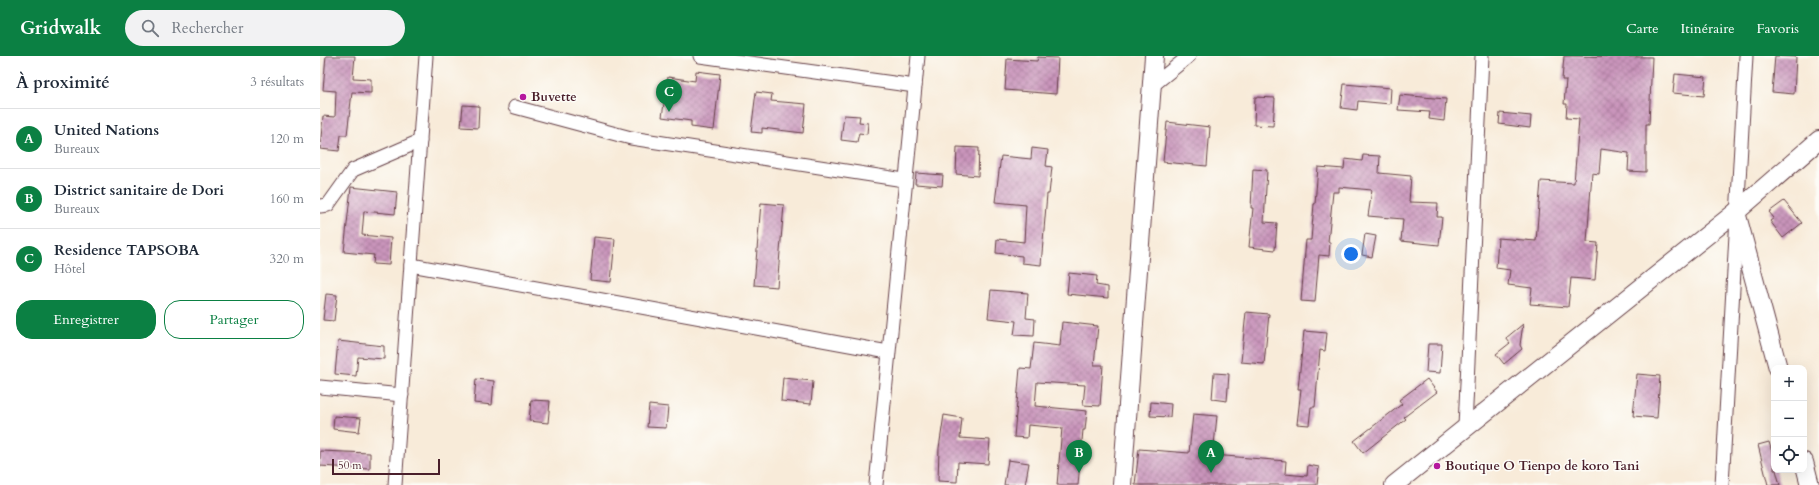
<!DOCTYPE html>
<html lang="fr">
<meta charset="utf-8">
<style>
body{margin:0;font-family:Cardo,serif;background:#f2f2f3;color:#1f2937}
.controls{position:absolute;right:12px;bottom:12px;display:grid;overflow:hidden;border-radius:8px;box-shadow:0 4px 16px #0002}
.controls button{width:36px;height:36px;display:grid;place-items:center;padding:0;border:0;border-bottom:1px solid #e0e1e3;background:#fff;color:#1f2937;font:20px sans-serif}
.scale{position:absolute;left:12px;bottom:10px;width:108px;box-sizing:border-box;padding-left:4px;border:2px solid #4a1f2b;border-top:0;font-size:11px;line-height:14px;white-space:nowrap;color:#4a1f2b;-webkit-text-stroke:3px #fdfcf7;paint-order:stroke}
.you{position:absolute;left:1031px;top:198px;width:14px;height:14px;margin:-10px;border:3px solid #fff;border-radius:50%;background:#1a73e8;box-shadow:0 0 0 6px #1a73e833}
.badge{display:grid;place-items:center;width:26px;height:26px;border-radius:50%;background:#0b8043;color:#fff;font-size:13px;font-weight:700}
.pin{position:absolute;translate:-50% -33px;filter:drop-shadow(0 1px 2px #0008)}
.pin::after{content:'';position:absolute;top:21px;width:14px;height:12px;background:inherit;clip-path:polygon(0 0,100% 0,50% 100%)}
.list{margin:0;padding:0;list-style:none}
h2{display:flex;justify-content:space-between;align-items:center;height:52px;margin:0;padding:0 16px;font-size:17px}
h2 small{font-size:13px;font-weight:400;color:#747a83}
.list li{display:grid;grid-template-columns:26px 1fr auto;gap:12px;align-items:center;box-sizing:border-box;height:60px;padding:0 16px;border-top:1px solid #e0e1e3}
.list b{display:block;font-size:15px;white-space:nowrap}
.list p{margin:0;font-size:13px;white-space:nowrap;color:#747a83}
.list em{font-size:13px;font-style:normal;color:#747a83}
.actions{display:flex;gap:8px;padding:12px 16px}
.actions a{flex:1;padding:9px 0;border:1px solid #0b8043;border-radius:16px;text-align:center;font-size:14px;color:#0b8043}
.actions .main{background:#0b8043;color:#fff}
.icon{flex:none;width:22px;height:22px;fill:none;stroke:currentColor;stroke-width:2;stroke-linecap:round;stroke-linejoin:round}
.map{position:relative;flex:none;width:1499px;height:429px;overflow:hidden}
header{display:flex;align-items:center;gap:24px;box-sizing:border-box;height:56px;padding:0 20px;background:#0b8043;color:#fff}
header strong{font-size:19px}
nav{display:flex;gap:22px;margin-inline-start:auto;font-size:14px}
.search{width:280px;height:36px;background:#f2f2f3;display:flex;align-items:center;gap:10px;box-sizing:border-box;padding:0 14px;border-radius:22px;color:#747a83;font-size:15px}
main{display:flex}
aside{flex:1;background:#fff}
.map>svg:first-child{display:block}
.building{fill:url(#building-cross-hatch)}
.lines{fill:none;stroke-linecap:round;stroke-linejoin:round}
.minor-casing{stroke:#643e45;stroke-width:15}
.secondary-casing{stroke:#643e45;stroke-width:20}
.minor{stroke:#fff;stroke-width:13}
.secondary{stroke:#fff;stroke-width:18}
.poi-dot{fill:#b5179e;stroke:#fdfcf7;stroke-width:1.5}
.labels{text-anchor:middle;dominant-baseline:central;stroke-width:3;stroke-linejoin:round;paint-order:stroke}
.poi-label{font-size:13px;font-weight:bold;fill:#4a1f2b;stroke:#fdfcf7;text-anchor:start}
</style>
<header>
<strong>Gridwalk</strong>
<div class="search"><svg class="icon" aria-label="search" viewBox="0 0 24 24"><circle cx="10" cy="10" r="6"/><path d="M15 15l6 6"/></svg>Rechercher</div>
<nav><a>Carte</a><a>Itinéraire</a><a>Favoris</a></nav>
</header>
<main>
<aside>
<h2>À proximité<small>3 résultats</small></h2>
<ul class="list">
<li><span class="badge">A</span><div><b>United Nations</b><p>Bureaux</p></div><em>120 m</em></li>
<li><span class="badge">B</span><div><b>District sanitaire de Dori</b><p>Bureaux</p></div><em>160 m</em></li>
<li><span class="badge">C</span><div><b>Residence TAPSOBA</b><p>Hôtel</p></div><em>320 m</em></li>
</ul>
<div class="actions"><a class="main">Enregistrer</a><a>Partager</a></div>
</aside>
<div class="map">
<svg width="1499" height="429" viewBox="0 0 1499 429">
<defs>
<pattern id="building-cross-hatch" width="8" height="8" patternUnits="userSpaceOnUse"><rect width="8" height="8" fill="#c994bb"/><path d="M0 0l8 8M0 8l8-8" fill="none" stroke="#a57898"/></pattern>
</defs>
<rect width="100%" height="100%" fill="#fdfcf7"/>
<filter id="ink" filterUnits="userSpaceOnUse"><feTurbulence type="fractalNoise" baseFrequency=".025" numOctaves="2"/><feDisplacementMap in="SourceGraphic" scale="8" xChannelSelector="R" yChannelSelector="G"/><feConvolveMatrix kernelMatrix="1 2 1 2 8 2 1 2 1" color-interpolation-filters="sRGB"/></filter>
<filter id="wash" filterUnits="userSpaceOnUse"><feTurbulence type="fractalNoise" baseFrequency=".012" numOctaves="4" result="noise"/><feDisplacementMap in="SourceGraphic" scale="16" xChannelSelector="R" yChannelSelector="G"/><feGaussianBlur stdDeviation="0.9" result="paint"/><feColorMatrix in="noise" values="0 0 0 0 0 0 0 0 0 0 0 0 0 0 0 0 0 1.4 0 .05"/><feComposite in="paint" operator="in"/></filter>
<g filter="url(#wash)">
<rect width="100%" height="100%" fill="#f8ebd9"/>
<g id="blocks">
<!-- building -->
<g class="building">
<polygon points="6,0 35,0 33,22 51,23 51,37 32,36 27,79 21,79 19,95 0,93 3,60 15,61 16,35 3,34"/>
<polygon points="1244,0 1332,1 1329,68 1326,68 1326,116 1308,115 1309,97 1281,93 1279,118 1272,117 1267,186 1278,187 1275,224 1251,222 1248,251 1210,248 1212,232 1188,229 1190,214 1176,212 1178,182 1216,185 1221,125 1254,127 1259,63 1246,62 1247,48 1244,48 1246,24 1242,24"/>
<polygon points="1455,0 1476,1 1474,38 1452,36"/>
<polygon points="718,1 738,2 736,38 685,34 687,3 717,5"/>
<polygon points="376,15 400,18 394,74 371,71 371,65 342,61 348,21 375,25"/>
<polygon points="1355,18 1386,21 1384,40 1353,37"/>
<polygon points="1024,28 1071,32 1070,48 1038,45 1037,54 1021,52"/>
<polygon points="436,36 452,38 451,45 486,48 483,77 442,72 442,77 431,76"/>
<polygon points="1080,39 1126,43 1124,65 1109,63 1110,56 1078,54"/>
<polygon points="935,41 955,42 953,70 934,69"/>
<polygon points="143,49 159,50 158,72 141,71"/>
<polygon points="1180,57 1211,60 1210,72 1179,68"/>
<polygon points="524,59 540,60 539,66 548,67 547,78 539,77 537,86 521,84"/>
<polygon points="847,66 890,71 887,110 843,106"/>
<polygon points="637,91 659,92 658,120 636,118"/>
<polygon points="712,92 728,94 726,110 732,111 729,138 727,138 721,209 702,207 702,200 676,197 677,183 704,186 706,149 675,146 681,100 711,103"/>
<polygon points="1043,99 1060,100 1059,117 1091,120 1089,146 1118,147 1117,161 1122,161 1119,189 1081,185 1083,163 1048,160 1052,134 1019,131 1019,136 1013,136 1008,186 1010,186 1009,200 999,199 995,246 981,245 986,184 991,184 994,148 995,148 998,111 1024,113 1025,103 1042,105"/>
<polygon points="933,113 947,114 944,166 957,167 955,194 929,191 933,152 931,152"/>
<polygon points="596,117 623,119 622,130 595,128"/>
<polygon points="31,131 77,136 75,158 44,155 42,179 71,182 69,209 53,208 54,199 24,196"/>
<polygon points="1464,145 1482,167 1463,182 1450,165 1454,162 1449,156"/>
<polygon points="441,147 464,149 457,231 434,229"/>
<polygon points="1045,178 1056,180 1052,201 1042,199"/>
<polygon points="274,181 295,183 291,226 270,224"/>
<polygon points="749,217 777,220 776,229 788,231 788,242 747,238"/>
<polygon points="671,234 708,237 706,262 715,263 714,280 694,279 696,265 668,262"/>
<polygon points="6,238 17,239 14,265 3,264"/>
<polygon points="926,256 949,258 944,308 921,306"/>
<polygon points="742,266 778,270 774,309 783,309 780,350 763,349 765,329 717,326 715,350 767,355 765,374 763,374 758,429 737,429 742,372 708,369 707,382 694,381 700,312 711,313 714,287 740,290"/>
<polygon points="1203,268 1200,289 1202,293 1184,308 1176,298 1190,287 1186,282"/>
<polygon points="984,275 1007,277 1005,295 1000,294 995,351 991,351 989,369 977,368 981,333 978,333"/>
<polygon points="18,285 64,290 64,303 38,301 36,320 15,318"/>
<polygon points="1108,288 1122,288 1120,317 1106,316"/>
<polygon points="894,317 909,318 907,345 892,343"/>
<polygon points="1317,318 1340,320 1337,362 1313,360"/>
<polygon points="463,322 493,325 491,348 461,345"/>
<polygon points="156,323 174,325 172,349 154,347"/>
<polygon points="1107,323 1117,336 1084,361 1086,363 1043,397 1034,385 1082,348 1079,344"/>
<polygon points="211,344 230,345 228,367 209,365"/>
<polygon points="831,346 851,348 850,361 830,360"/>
<polygon points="329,349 348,351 346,372 327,371"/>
<polygon points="873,358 897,360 893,399 966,405 965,418 987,420 988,409 999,411 997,429 815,429 819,393 869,397"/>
<polygon points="624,359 642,362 640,382 670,384 668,408 638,406 637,426 618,425 619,392"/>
<polygon points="14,360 41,362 39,376 13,373"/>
<polygon points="1449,386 1454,403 1454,414 1456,414 1460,429 1448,429 1438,389"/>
<polygon points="0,395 50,397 50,413 0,410"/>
<polygon points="688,404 709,407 705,429 684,429"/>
</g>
</g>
</g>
<g filter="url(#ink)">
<use href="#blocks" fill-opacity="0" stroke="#643e45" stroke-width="1"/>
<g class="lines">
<!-- minor casing -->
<g class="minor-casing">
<g id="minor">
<polyline points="380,0 595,30"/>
<polyline points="832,30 869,0"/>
<polyline points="195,51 311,82 584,124"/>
<polyline points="0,150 8,149 33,114 100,85"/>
<polyline points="91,209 568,296"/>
<polyline points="0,331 82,339"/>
<polyline points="1145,371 1162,0"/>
<polyline points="75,429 106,0"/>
<polyline points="556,429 598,0"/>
<polyline points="1402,429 1426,0"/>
</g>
</g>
<!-- secondary casing -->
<g class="secondary-casing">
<g id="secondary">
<polyline points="1416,156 1458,312"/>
<polyline points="1484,406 1490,429"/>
<polyline points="802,429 834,0"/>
<polyline points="1074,429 1416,156 1499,84"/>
</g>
</g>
<!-- minor -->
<use href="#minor" class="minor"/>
<!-- secondary -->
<use href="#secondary" class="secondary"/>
</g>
</g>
<!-- markers -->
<g class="poi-dot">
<circle cx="203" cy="41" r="4"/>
<circle cx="1117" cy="410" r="4"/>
</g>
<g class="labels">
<!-- poi labels -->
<g class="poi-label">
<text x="211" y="41">Buvette</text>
<text x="1125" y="410">Boutique O Tienpo de koro Tani</text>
</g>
</g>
</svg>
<div class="controls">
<button>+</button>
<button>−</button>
<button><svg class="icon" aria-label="locate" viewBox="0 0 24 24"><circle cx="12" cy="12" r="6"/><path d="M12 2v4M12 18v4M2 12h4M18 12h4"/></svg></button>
</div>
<div class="scale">50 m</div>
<div class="you"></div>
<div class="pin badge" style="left:891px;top:417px">A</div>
<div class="pin badge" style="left:759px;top:417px">B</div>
<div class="pin badge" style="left:349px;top:56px">C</div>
</div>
</main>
